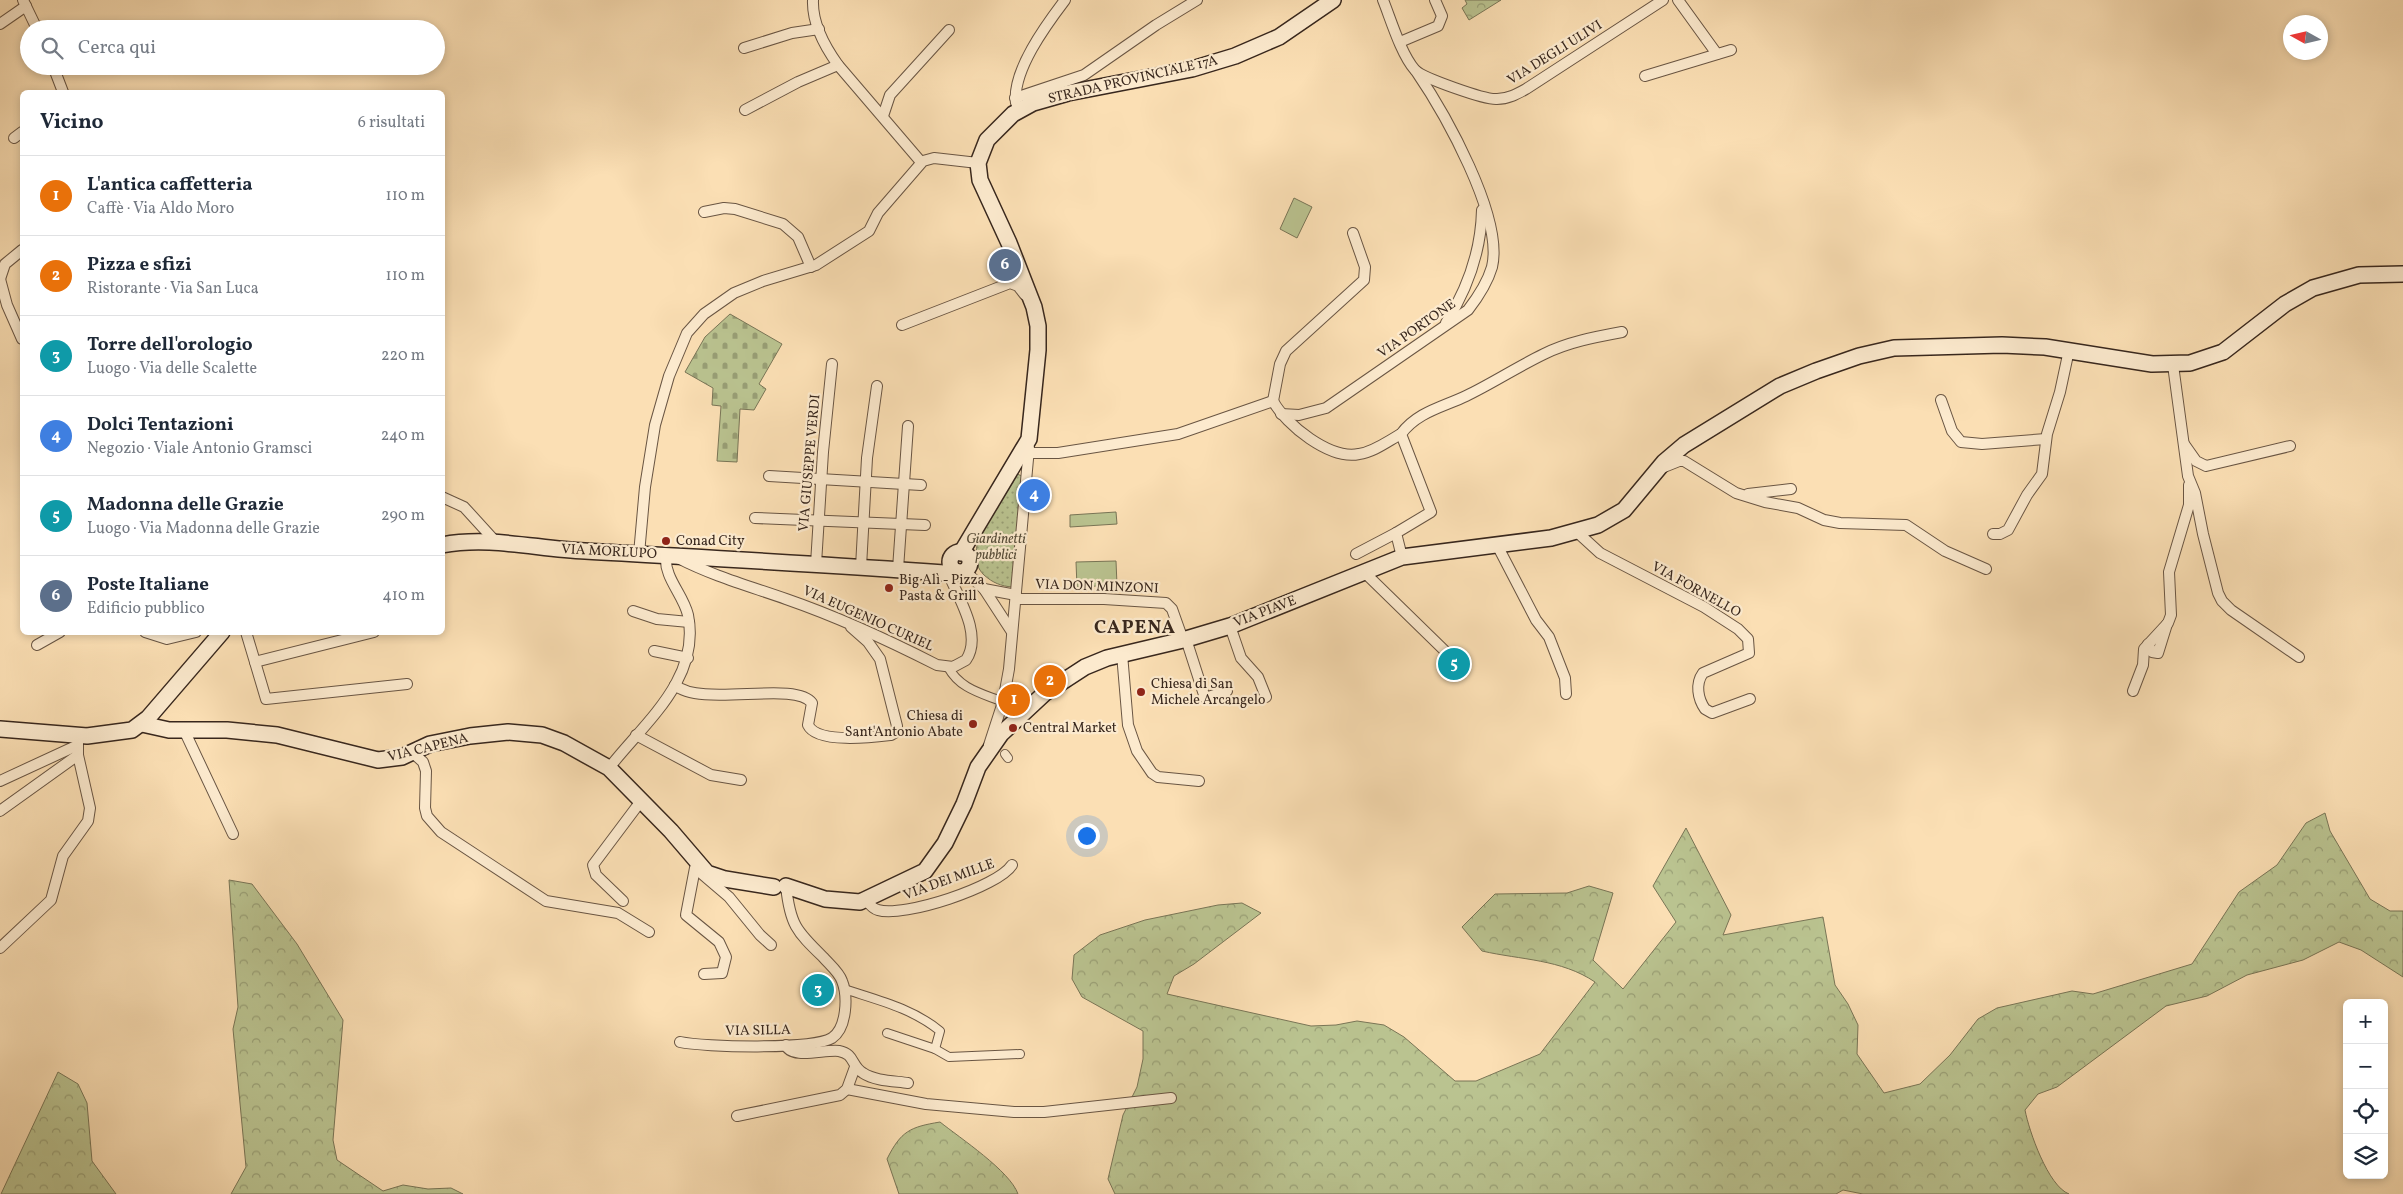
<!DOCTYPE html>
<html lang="it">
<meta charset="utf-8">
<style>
body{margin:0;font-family:Vollkorn,serif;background:#f2f2f3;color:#1f2937}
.controls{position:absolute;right:15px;bottom:15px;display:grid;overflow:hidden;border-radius:8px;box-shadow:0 2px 8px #0003}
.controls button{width:45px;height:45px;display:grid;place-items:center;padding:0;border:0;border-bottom:1px solid #e0e1e3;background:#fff;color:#1f2937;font:25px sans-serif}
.compass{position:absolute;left:2283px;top:15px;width:45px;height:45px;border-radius:50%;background:#fff;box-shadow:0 2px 8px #0003;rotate:278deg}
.you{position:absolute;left:1086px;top:835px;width:18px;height:18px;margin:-12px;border:4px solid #fff;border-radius:50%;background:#1a73e8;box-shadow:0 0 0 8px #1a73e833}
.badge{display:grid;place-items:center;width:32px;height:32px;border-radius:50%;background:#8f2418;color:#fff;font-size:16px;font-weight:700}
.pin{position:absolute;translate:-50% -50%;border:2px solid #fff;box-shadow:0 1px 5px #0006}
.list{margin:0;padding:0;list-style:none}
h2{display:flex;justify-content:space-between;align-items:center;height:65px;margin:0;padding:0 20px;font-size:21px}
h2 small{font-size:16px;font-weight:400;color:#747a83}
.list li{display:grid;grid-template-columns:32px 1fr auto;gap:15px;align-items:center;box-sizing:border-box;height:80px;padding:0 20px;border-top:1px solid #e0e1e3}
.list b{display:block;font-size:19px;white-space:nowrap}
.list p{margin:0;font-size:16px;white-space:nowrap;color:#747a83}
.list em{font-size:16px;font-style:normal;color:#747a83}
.icon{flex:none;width:28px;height:28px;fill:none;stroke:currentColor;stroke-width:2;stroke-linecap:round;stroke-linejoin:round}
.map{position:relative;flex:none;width:2403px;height:1194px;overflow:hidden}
.search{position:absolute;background:#fff;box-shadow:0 2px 8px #0003;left:20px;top:20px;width:425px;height:55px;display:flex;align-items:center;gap:12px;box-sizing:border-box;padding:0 18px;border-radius:28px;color:#747a83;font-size:19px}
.panel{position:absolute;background:#fff;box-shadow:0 2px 8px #0003;left:20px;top:90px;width:425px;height:545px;border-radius:8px}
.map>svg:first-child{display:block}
.grass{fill:#bac390;stroke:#797556}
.forest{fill:url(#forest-crowns);stroke:#797556}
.cemetery{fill:url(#cemetery-stones);stroke:#797556}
.garden{fill:url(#garden-dots);stroke:#797556}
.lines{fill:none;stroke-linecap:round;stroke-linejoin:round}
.pedestrian-casing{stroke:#695543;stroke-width:10}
.minor-casing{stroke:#695543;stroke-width:12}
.secondary-casing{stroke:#38271d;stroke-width:18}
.pedestrian{stroke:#fceace;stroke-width:8}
.minor{stroke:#fceace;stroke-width:10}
.secondary{stroke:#fceace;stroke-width:15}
.poi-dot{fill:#8f2418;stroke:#fceace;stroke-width:2}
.labels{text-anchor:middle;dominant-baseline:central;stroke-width:4.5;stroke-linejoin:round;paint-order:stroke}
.street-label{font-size:14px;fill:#38271d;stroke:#fceace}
.park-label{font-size:14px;font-style:italic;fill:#584e3a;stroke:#fceace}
.poi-label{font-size:14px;fill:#38271d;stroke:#fceace;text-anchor:start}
.district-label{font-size:19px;font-weight:bold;letter-spacing:1px;fill:#38271d;stroke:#fceace}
</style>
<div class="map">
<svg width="2403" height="1194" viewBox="0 0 2403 1194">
<defs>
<pattern id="forest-crowns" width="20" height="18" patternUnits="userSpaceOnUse" patternTransform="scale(1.25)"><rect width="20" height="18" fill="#bac390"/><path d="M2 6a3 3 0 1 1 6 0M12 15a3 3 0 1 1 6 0" fill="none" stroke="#989e75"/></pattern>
<pattern id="cemetery-stones" width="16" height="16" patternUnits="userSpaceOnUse" patternTransform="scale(1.25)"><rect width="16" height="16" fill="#bac390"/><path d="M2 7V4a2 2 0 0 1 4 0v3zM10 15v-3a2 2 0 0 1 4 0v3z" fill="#989e75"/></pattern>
<pattern id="garden-dots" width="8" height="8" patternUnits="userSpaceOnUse" patternTransform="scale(1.25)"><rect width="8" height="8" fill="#bac390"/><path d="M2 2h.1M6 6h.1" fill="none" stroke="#989e75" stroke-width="1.8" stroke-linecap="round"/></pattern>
</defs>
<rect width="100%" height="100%" fill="#fbdfb4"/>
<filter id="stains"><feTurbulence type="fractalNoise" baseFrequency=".004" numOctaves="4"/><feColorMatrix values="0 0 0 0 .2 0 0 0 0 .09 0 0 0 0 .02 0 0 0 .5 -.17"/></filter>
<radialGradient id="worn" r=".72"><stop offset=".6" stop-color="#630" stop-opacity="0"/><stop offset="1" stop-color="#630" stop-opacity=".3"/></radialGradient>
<!-- grass -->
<g class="grass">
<polygon points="1294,198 1312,207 1297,238 1280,229"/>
<polygon points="1116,512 1117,524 1070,527 1070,515"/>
<polygon points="1116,561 1117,585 1077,587 1076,562"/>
</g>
<!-- forest -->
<g class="forest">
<polygon points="1465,0 1501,0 1469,20 1462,8 1467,4"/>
<path d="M2325 813 2330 831 2370 899 2390 911H2403V977L2361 950 2339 942 2303 960 2247 975 2207 996 2166 1006 2057 1087 2038 1094 2025 1110C2029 1131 2048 1186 2069 1194H1863L1843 1190 1836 1194H1115L1108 1179 1123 1115 1137 1087 1143 1059V1031L1082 997 1072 979 1074 955 1100 935 1145 920 1218 905 1242 903 1261 913 1194 964 1174 976 1167 994 1311 1026 1336 1025 1357 1021 1384 1025 1404 1037 1455 1081H1476L1540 1054 1595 982C1561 959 1521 960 1482 951L1462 927 1495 894 1567 893 1589 886 1613 893 1593 960 1623 989 1676 922 1653 886 1686 828 1731 915 1723 935 1823 917 1835 985 1848 1004 1858 1025 1857 1054 1884 1093 1920 1084 1950 1055 1978 1019 1997 1008 2072 991 2093 994 2192 964 2239 892 2277 865 2306 823Z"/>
<polygon points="229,880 252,884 297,944 343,1020 333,1140 337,1160 383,1191 403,1185 428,1189 451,1188 463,1194 231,1194 246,1167 233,1029 238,1007"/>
<polygon points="58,1072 78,1084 87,1103 92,1161 116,1194 1,1194"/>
<path d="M940 1122C960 1138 1010 1171 1018 1194H899L887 1159C901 1131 910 1127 940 1122Z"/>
</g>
<!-- cemetery -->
<polygon class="cemetery" points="730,314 782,344 759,384 766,389 754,410 740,409 737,462 717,461 721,406 712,405 713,388 685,372 705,337"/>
<!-- garden -->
<path class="garden" d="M1017 474 1022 476 1012 587C1001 586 993 583 984 575 958 550 1002 497 1017 474Z"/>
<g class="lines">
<!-- pedestrian casing -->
<g class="pedestrian-casing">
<g id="pedestrian">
<path d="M948 667C960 689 981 693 1003 702"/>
<polyline points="1005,754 1008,758"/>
<path d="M844 989C877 1000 912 1008 940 1031L935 1049 887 1033"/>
<polyline points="935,1049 949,1057 1020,1054"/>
</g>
</g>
<!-- minor casing -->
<g class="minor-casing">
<g id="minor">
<polyline points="23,0 37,29"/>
<path d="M813 0C812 23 825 47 838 65"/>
<path d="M1383 0C1391 20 1401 54 1415 70 1423 78 1485 100 1497 99 1508 99 1517 94 1526 89L1663 0"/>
<polyline points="1678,0 1717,54"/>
<polyline points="0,24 26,6"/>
<polyline points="1400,42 1438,26 1442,16 1435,0"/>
<polyline points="744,48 792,33 819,29"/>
<polyline points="53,66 63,92"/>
<polyline points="1645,76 1731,50"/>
<polyline points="1015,98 1084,75 1156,25 1197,0"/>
<path d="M1016 103C1012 71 1046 25 1065 0"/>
<polyline points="745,110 798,82 838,65 921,162"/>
<polyline points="883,116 890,95 949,30"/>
<polyline points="14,138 22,132"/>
<polyline points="704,212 724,208 735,209 783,224 798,237 811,267"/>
<polyline points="0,279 7,305 22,339"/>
<polyline points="0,279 5,264 22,250"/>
<path d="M1446 323C1468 288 1481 252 1482 210"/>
<polyline points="902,325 1010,283 1018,286 1025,295"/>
<polyline points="2173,365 2188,476 2195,493 2203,534 2218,593 2222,601 2231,610 2299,657"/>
<polyline points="1941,400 1952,431 1961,442 1982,444 2046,439"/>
<polyline points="1273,401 1280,364 1286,351 1364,280 1365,267 1353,233"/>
<path d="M1281 414 1299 415 1326 408 1468 310C1478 297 1487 284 1492 267 1504 217 1444 112 1416 71"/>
<polyline points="2184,444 2196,461 2206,466 2290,446"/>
<path d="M1028 453H1058L1178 434 1273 401C1286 425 1330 460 1359 454 1374 452 1388 441 1401 434"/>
<polyline points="1664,467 1679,461 1684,461 1736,493 1765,502 1798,508 1824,520 1840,523 1906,525 1945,551 1986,569"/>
<polyline points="769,476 921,485"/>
<polyline points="1748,494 1791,489"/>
<polyline points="442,497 464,507 495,541"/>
<polyline points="755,518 925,525"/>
<path d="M1577 532 1600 553 1704 607 1738 629 1748 639 1749 653 1703 673C1695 684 1698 699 1705 709L1712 713 1750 699"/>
<polyline points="1993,534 2000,534 2008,530 2027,495 2042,474 2047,434 2060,392 2069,350"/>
<polyline points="1497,545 1536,620 1549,637 1565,678 1566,694"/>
<polyline points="639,554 645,487 655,425 669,376 687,333 704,314 734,293 763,281 816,265 869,231 878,213 923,161 934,158 978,163"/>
<polyline points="1356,554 1396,533"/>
<path d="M1402 557 1396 533 1431 512 1401 434C1417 412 1443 407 1466 396 1493 383 1517 367 1544 354 1568 342 1595 337 1622 332"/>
<path d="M678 558C713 576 749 586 786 599 838 617 888 640 937 665L953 667 966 660C983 635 958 597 948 573"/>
<polyline points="816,564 823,452 832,364"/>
<polyline points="861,567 867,458 877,386"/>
<polyline points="898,569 908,426"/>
<polyline points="965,571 984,589 1012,632"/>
<polyline points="1364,572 1446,652"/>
<polyline points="984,589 1016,595"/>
<polyline points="1016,599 1104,599 1166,603 1172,609 1183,640"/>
<polyline points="633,611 657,619 689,622"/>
<polyline points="1230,626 1241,658 1258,677 1266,697"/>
<polyline points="145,632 167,639 196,632"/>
<polyline points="246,632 255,662 374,632"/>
<polyline points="1186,639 1205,698 1227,691"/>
<polyline points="2148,644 2152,652 2158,653 2167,624"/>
<polyline points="37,645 60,632"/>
<polyline points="654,651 688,658"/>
<polyline points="1122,654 1128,725 1137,751 1152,773 1158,777 1199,781"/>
<polyline points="255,662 266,699 407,684"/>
<path d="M675 685C701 708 795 680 812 703L808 725C817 744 874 737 891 735L896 732 897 726 880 659 868 642 851 627"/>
<polyline points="2133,691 2143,665 2144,649 2168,623 2171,615 2169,572 2189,505 2189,485"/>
<polyline points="1004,698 1013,708 1023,711"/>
<polyline points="184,730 233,834"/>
<polyline points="636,735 711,775 741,780"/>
<polyline points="989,745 1003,702 1009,669 1029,448"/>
<polyline points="413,753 423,762 426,771 425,808 427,816 441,832 546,901 618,913 649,932"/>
<path d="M609 768C644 723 701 679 688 615 683 594 664 578 666 556"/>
<polyline points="0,781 78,745"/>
<polyline points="0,811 78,755 78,736"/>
<polyline points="695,868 686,915 719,942 726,957 722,973 704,974"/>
<polyline points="702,874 729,897 760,935 771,945"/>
<path d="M866 900C869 904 873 909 878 910 903 918 998 887 1012 865"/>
<polyline points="623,901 596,875 593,865 641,801"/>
<polyline points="0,948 51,900 63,856 88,821 90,808 78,755"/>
<path d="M680 1042C704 1047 812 1050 832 1038 847 1028 848 996 842 981 839 972 829 964 823 957 796 931 790 924 786 886"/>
<path d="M786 1045C791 1060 825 1049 839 1051 855 1054 851 1066 863 1073 875 1081 894 1081 908 1083"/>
<polyline points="847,1089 926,1104 1014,1112 1044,1112 1171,1098"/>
<polyline points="737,1116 840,1095 847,1089 855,1067"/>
</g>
</g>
<!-- secondary casing -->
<g class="secondary-casing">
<g id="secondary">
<path d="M442 545C490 536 537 549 585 551 705 558 825 564 944 573L958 572"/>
<circle cx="960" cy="562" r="10"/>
<polyline points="961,553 1029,439 1038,350 1038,326 1034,307 1009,243 980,180 978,163 987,140 1013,114 1033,103 1068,93 1192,69 1235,56 1279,37 1333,0"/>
<polyline points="142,724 169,730 227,730 277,735 378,760 402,757 430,744 470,736 508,732 542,735 564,743 609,768 671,831 707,873 725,879 774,887"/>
<polyline points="0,729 87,736 132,730 148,718 222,632"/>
<polyline points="786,886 825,899 860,902 925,871 945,843 964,804 978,767 1001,734 1045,693 1085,667 1107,658 1183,640 1230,626 1402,557 1551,538 1598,525 1624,510 1664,462 1684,445 1780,386 1816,371 1859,356 1894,348 2002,345 2045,347 2152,364 2190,363 2223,352 2285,304 2313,288 2359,275 2403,274"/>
</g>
</g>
<!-- pedestrian -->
<use href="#pedestrian" class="pedestrian"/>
<!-- minor -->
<use href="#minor" class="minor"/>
<!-- secondary -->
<use href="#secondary" class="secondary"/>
</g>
<!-- markers -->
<g class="poi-dot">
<circle cx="666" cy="541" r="5"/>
<circle cx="889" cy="588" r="5"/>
<circle cx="1141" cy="692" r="5"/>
<circle cx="973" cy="724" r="5"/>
<circle cx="1013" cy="728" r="5"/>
</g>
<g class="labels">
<!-- street labels -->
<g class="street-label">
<text transform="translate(1555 53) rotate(-32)">VIA DEGLI ULIVI</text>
<text transform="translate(1133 80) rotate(-13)">STRADA PROVINCIALE 17A</text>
<text transform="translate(1417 329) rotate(-35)">VIA PORTONE</text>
<text transform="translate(810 463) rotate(-85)">VIA GIUSEPPE VERDI</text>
<text transform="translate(609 552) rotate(3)">VIA MORLUPO</text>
<text transform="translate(1097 587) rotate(2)">VIA DON MINZONI</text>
<text transform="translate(1696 590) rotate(29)">VIA FORNELLO</text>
<text transform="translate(1265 612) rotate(-21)">VIA PIAVE</text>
<text transform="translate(868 619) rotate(24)">VIA EUGENIO CURIEL</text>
<text transform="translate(428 748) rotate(-14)">VIA CAPENA</text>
<text transform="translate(949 880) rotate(-20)">VIA DEI MILLE</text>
<text transform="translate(758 1031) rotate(-1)">VIA SILLA</text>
</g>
<!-- park labels -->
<g class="park-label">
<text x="996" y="539">Giardinetti<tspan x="996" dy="16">pubblici</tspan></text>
</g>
<!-- poi labels -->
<g class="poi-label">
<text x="676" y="541">Conad City</text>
<text x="899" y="580">Big Alì - Pizza<tspan x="899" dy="16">Pasta &amp; Grill</tspan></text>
<text x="1151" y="684">Chiesa di San<tspan x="1151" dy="16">Michele Arcangelo</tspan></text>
<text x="963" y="716" text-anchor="end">Chiesa di<tspan x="963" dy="16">Sant'Antonio Abate</tspan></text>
<text x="1023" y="728">Central Market</text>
</g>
<!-- district labels -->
<g class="district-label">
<text x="1135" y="628">CAPENA</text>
</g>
</g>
<rect width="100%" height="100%" filter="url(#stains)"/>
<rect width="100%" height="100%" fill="url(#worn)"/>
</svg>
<div class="controls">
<button>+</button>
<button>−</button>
<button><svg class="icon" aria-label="locate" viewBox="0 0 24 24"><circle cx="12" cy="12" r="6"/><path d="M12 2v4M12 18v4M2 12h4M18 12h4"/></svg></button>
<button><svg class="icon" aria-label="layers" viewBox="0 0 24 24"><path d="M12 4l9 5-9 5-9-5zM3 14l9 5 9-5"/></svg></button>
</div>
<svg class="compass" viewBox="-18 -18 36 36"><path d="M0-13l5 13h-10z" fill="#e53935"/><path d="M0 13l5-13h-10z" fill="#747a83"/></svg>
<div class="you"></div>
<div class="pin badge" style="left:1014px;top:700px;background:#e8710a">1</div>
<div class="pin badge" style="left:1050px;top:681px;background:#e8710a">2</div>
<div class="pin badge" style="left:818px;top:990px;background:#0f9aa8">3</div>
<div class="pin badge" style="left:1034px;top:495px;background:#3f7fe0">4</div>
<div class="pin badge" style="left:1454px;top:664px;background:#0f9aa8">5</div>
<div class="pin badge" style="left:1005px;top:265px;background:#5c6f8a">6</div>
<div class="search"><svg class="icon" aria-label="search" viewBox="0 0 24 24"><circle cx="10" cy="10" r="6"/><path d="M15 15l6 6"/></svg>Cerca qui</div>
<section class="panel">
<h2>Vicino<small>6 risultati</small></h2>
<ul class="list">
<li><span class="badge" style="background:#e8710a">1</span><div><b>L'antica caffetteria</b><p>Caffè · Via Aldo Moro</p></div><em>110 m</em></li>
<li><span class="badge" style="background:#e8710a">2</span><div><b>Pizza e sfizi</b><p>Ristorante · Via San Luca</p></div><em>110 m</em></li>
<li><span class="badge" style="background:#0f9aa8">3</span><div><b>Torre dell'orologio</b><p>Luogo · Via delle Scalette</p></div><em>220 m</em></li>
<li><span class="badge" style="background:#3f7fe0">4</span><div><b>Dolci Tentazioni</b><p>Negozio · Viale Antonio Gramsci</p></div><em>240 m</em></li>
<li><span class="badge" style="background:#0f9aa8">5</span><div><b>Madonna delle Grazie</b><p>Luogo · Via Madonna delle Grazie</p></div><em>290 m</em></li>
<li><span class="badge" style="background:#5c6f8a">6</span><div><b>Poste Italiane</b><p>Edificio pubblico</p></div><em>410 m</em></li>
</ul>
</section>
</div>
